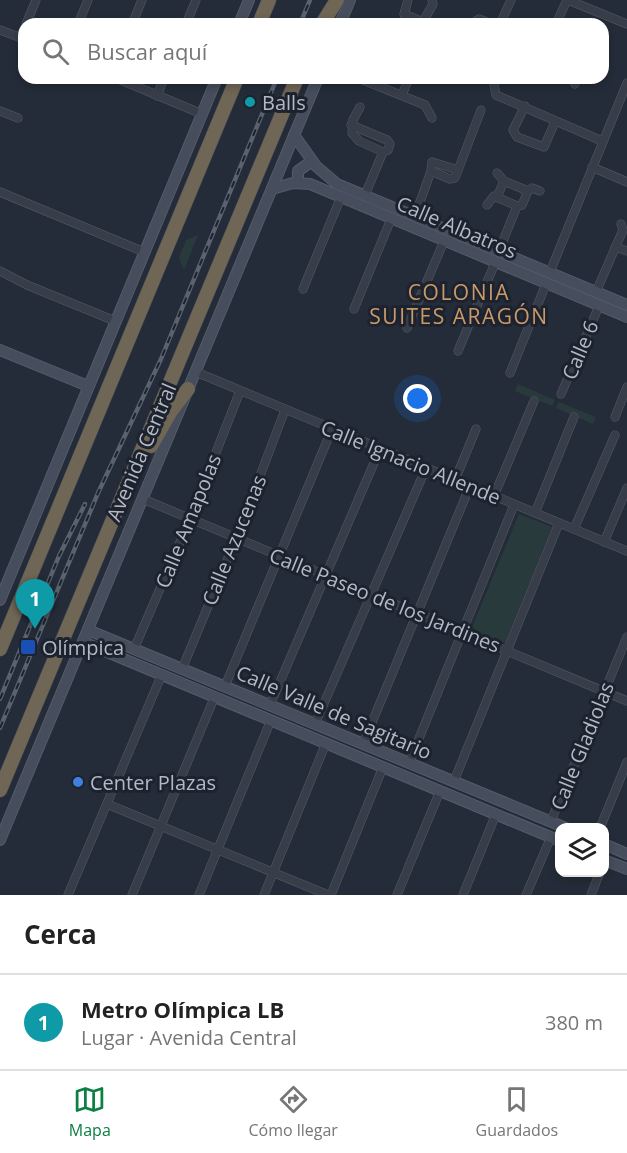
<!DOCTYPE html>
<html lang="es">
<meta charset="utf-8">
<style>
body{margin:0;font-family:"Open Sans",sans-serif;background:#f6f6f6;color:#222}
.controls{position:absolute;right:18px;bottom:18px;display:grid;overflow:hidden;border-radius:12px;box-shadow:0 3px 9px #0003}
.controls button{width:54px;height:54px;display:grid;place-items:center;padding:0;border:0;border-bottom:2px solid #e0e0e0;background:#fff;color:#222;font:30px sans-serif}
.you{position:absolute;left:418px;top:399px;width:21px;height:21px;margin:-15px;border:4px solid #fff;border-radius:50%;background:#1a73e8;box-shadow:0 0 0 9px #1a73e833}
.badge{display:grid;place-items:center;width:39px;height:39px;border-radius:50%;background:#0b8043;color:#fff;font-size:20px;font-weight:700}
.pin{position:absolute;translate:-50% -50px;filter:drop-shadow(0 2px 3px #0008)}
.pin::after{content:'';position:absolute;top:32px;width:21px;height:18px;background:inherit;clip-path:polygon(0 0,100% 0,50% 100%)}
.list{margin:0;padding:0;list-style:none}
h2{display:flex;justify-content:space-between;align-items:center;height:78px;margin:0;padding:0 24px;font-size:26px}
h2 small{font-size:20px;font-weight:400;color:#767676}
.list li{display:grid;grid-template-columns:39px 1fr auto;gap:18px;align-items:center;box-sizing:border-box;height:96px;padding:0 24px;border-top:2px solid #e0e0e0}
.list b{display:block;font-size:22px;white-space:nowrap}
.list p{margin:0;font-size:20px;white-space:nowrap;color:#767676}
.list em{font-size:20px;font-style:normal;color:#767676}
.icon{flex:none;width:33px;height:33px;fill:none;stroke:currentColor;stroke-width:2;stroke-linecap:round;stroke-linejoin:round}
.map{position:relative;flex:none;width:627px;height:895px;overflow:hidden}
.search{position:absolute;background:#fff;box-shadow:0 3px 9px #0003;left:18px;right:18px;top:18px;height:66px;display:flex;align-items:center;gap:15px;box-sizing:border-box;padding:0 21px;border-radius:18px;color:#767676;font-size:22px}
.sheet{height:174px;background:#fff}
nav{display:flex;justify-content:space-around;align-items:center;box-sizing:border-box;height:84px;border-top:2px solid #e0e0e0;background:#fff;font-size:16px;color:#767676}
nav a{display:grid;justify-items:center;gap:3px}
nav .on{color:#0b8043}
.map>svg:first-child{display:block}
.green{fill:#293a3c}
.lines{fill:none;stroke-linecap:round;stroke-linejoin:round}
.street-casing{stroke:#565c67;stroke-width:9}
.secondary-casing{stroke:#565c67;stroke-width:12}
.highway-casing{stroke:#434954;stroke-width:15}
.street{stroke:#383e49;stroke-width:8}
.secondary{stroke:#464d5c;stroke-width:10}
.highway{stroke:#6f6655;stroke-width:14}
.rail-casing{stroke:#5a6270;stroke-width:4.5}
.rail{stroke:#1d232e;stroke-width:2;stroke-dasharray:7;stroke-linecap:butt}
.culture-dot{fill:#0f9aa8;stroke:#1d232e;stroke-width:2}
.transit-dot{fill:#1a4fb4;stroke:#1d232e;stroke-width:2}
.shop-dot{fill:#3f7fe0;stroke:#1d232e;stroke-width:2}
.labels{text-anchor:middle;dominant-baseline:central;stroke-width:6;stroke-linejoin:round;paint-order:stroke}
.poi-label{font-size:20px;fill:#b3b9c5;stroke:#1d232e;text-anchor:start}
.street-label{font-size:20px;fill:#b3b9c5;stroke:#1d232e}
.neighbourhood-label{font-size:21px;letter-spacing:1.5px;fill:#ca9969;stroke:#1d232e}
</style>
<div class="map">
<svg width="627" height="895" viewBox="0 0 627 895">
<rect width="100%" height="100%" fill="#242c39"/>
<!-- green -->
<g class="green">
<polygon points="198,235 184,270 179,258 186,240"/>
<polygon points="518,384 555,400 552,406 515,391"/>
<polygon points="559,402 596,417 593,424 556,408"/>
<polygon points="519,514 552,527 505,643 471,630"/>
</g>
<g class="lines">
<!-- street casing -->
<g class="street-casing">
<g id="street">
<polyline points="408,0 404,14 423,22 433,4 432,0"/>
<polyline points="568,0 627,24"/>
<polyline points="26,24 36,0"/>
<polyline points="78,24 88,0"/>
<polyline points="132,24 142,0"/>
<polyline points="186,24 196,0"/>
<polyline points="472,24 479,19 492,24"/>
<polyline points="500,24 511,0"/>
<polyline points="556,24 567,0"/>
<polyline points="0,30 24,39"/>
<polyline points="20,38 24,29"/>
<polyline points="116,78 202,114"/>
<polyline points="358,78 425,105 432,118"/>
<polyline points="574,78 575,84"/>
<polyline points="494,84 496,95 602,141"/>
<polyline points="402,95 409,78"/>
<polyline points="157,96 164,78"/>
<polyline points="525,106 513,130 517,137 544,147 555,122"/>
<polyline points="360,107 353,120 352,133 359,141 383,152"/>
<polyline points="0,111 18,118"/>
<polyline points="351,125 387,140 390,144 388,150 383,152 365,195"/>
<polyline points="592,167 627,182"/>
<polyline points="431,171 450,179 455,178 481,110"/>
<polyline points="497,173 504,181"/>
<polyline points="504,181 528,191 532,188 540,191"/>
<polyline points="0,192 144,252"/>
<polyline points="497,197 504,181"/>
<polyline points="487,205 494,196 517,206"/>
<polyline points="415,216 431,171 432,162 458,170"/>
<polyline points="615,247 627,251"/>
<polyline points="499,251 517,206 522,205 528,191"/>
<polyline points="0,271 27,285 115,321"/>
<polyline points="550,272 627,83"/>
<polyline points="303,289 341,197"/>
<polyline points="596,292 623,230 621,224"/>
<polyline points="354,309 391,219"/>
<polyline points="407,328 444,241"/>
<polyline points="458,351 495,263"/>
<polyline points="196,372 627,551"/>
<polyline points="510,373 546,284"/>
<polyline points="561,394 599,306"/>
<polyline points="615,417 627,387"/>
<polyline points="455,480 476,429"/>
<polyline points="494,496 534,401"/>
<polyline points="143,499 627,701"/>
<polyline points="535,513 574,417"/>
<polyline points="574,529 615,435"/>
<polyline points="604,542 627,488"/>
<polyline points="134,649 190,519 240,391"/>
<polyline points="182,669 236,539 285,410"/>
<polyline points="225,686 332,429"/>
<polyline points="270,705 380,449"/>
<polyline points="315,724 426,468"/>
<polyline points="363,744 470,486"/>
<polyline points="409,763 514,505"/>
<polyline points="454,781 559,523"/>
<polyline points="107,804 328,895"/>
<polyline points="551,821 627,637"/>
<polyline points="600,828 627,762"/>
<polyline points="68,895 162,674"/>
<polyline points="132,895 215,696"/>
<polyline points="199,895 271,720"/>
<polyline points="264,895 326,743"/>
<polyline points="331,895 383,767"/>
<polyline points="397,895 440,791"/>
<polyline points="463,895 496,814"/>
<polyline points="526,895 551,837"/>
<polyline points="591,895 600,872"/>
</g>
</g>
<!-- secondary casing -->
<g class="secondary-casing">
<g id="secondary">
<polyline points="239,24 249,0"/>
<polyline points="340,24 350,0"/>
<polyline points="294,135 316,166 337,184 627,305"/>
<polyline points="298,183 298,171 312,161"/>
<polyline points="272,189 293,183 310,184 627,317"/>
<polyline points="0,350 88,386"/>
<polyline points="0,600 217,78"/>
<polyline points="88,630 566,828"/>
<polyline points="83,642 560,841"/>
<polyline points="0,840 318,78"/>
<polyline points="604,844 627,854"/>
<polyline points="604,860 627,869"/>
</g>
</g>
<!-- highway casing -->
<g class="highway-casing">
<g id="highway">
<polyline points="259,24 269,0"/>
<polyline points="322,24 337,0"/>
<polyline points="151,446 171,411 188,389"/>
<polyline points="0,649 237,78"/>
<polyline points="0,790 297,78"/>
</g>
</g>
<!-- street -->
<use href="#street" class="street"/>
<!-- secondary -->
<use href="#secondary" class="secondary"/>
<!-- highway -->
<use href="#highway" class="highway"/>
<!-- rail casing -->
<g class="rail-casing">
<g id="rail">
<polyline points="300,24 310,0"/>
<polyline points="0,699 59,556 85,504"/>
<polyline points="0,728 98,493 161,359 277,78"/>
</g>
</g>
<!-- rail -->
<use href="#rail" class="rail"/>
</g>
<!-- markers -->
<circle class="culture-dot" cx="250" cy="102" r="6"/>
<rect class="transit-dot" x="20" y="639" width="16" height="16" rx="3"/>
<circle class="shop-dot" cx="78" cy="782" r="6"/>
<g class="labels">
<!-- poi labels -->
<g class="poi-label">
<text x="262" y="102">Balls</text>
<text x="42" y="647">Olímpica</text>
<text x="90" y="782">Center Plazas</text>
</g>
<!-- street labels -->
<g class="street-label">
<text transform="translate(457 227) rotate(23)">Calle Albatros</text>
<text transform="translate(580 350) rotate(-67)">Calle 6</text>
<text transform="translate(141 452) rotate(-67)">Avenida Central</text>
<text transform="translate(411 462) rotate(22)">Calle Ignacio Allende</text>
<text transform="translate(188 521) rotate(-68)">Calle Amapolas</text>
<text transform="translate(234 540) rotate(-68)">Calle Azucenas</text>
<text transform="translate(385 600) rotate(22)">Calle Paseo de los Jardines</text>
<text transform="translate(334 712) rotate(23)">Calle Valle de Sagitario</text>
<text transform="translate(582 746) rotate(-68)">Calle Gladiolas</text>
</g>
<!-- neighbourhood labels -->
<g class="neighbourhood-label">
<text x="459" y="292">COLONIA<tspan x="459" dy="24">SUITES ARAGÓN</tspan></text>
</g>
</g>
</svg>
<div class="controls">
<button><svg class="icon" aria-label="layers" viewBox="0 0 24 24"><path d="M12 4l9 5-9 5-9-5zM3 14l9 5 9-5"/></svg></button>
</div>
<div class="you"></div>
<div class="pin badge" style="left:35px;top:629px;background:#0f9aa8">1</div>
<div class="search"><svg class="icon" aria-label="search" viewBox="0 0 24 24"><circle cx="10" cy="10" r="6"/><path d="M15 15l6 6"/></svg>Buscar aquí</div>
</div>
<section class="sheet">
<h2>Cerca<small></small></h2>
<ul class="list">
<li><span class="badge" style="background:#0f9aa8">1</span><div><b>Metro Olímpica LB</b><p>Lugar · Avenida Central</p></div><em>380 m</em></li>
</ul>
</section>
<nav>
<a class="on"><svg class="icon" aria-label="map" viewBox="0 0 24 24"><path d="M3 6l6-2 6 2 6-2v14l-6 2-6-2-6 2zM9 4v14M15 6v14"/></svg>Mapa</a>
<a><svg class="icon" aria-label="directions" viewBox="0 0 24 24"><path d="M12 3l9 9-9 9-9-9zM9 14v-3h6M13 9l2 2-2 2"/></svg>Cómo llegar</a>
<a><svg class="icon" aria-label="saved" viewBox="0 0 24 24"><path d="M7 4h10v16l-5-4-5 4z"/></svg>Guardados</a>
</nav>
